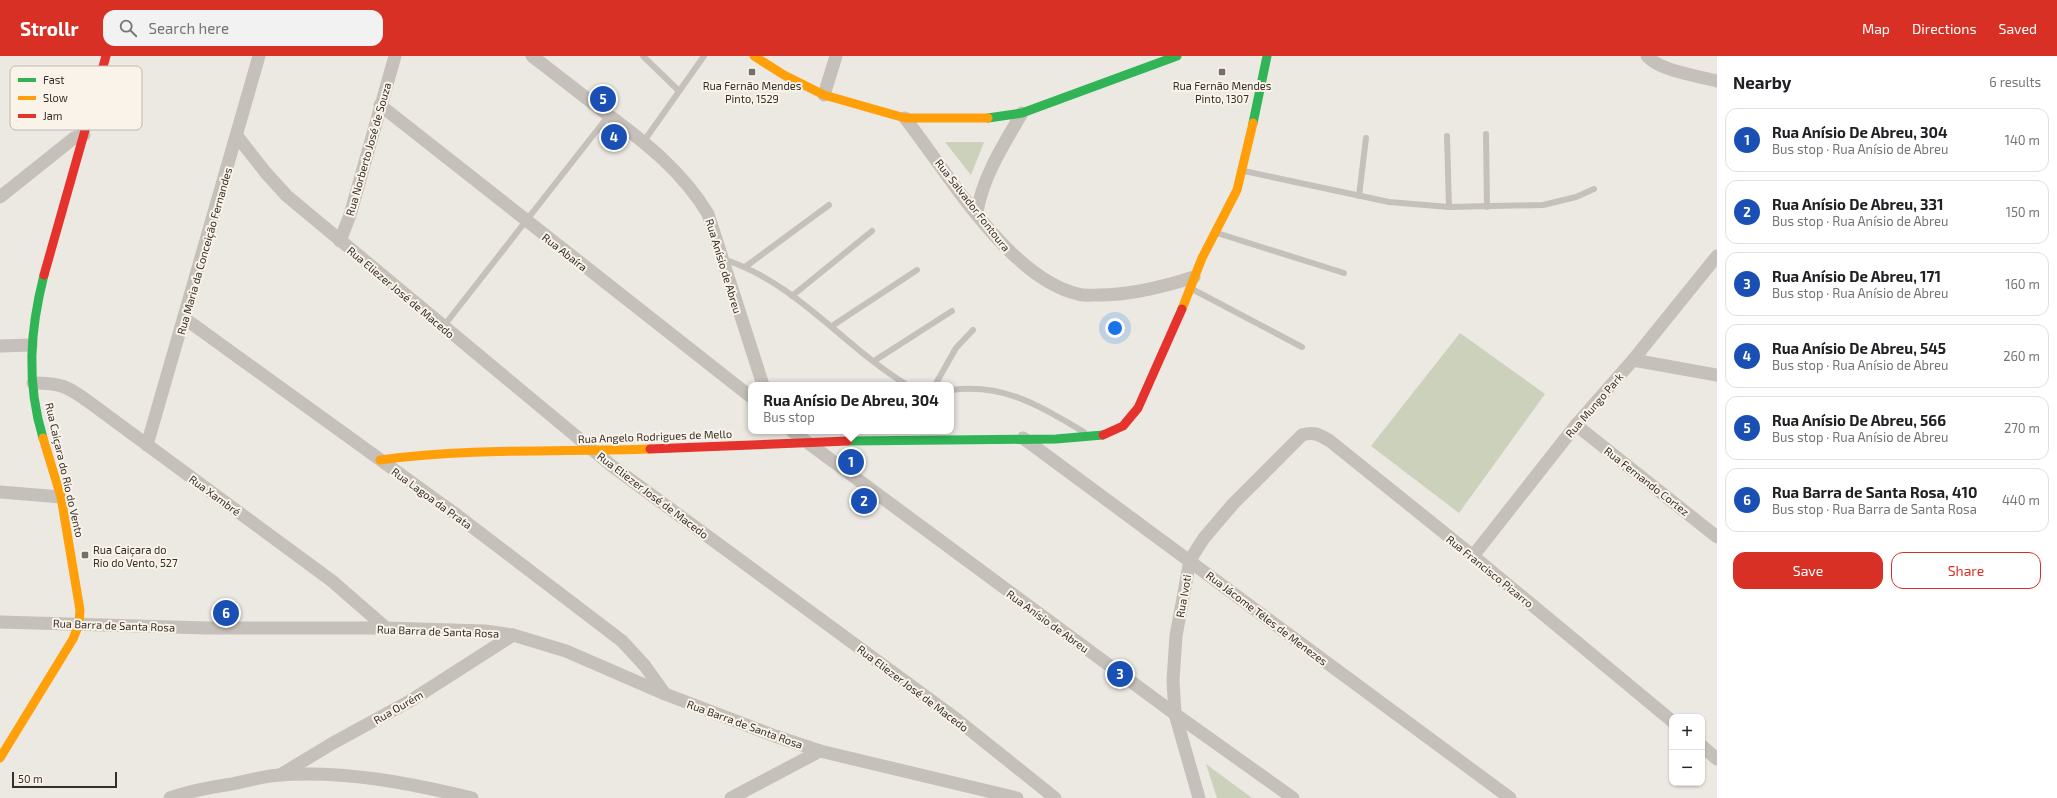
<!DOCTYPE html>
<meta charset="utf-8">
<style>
body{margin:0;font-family:"Exo 2",sans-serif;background:#f2f2f2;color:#202124}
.controls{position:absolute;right:12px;bottom:12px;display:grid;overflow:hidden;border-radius:8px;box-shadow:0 1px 3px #0004}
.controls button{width:36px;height:36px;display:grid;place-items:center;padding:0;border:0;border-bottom:1px solid #e0e0e0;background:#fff;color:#202124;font:20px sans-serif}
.scale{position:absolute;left:12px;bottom:10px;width:105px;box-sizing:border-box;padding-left:4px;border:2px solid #362e29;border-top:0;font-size:11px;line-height:14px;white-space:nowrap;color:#362e29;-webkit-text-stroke:3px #f9f3e9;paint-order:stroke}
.you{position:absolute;left:1115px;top:272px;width:14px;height:14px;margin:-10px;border:3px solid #fff;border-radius:50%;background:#1a73e8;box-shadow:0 0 0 6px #1a73e833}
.badge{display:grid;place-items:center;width:26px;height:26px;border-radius:50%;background:#d93025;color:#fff;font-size:13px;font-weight:700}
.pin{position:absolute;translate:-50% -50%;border:2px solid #fff;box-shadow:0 1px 4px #0006}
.popup{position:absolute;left:748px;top:326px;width:206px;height:52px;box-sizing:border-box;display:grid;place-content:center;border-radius:8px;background:#fff;filter:drop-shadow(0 1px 3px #0005);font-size:13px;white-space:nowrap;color:#757577}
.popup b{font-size:15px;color:#202124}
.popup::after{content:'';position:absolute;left:50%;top:100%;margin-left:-8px;border:8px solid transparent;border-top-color:#fff}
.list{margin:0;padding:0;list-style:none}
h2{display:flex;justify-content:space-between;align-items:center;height:52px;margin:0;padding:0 16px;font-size:17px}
h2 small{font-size:13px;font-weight:400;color:#757577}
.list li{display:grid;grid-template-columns:26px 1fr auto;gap:12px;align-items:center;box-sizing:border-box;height:64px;margin:0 8px 8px;padding:0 8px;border:1px solid #e0e0e0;border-radius:12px}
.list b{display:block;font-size:15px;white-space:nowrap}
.list p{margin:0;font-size:13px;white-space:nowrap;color:#757577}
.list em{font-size:13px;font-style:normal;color:#757577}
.actions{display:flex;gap:8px;padding:12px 16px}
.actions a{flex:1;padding:9px 0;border:1px solid #d93025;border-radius:12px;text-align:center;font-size:14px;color:#d93025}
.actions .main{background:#d93025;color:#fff}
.icon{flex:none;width:22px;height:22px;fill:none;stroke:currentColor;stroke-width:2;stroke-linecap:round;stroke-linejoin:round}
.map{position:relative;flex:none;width:1717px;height:742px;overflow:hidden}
header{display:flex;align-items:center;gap:24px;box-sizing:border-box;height:56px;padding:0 20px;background:#d93025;color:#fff}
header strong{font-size:19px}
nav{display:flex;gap:22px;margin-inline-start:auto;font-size:14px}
.search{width:280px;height:36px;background:#f2f2f2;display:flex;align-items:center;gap:10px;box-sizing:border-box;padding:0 14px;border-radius:12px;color:#757577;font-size:15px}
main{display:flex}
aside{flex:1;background:#fff}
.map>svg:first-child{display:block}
.green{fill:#ccd1bc}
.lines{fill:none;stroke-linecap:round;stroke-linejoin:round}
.lane{stroke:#c6c0ba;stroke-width:6}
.street{stroke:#c6c0ba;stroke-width:13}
.fast{stroke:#30b455;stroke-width:9}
.slow{stroke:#ff9f0a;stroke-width:9}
.jam{stroke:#e5322d;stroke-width:9}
.poi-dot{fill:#766f6a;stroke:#f9f3e9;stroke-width:1.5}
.labels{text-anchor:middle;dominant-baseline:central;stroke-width:4;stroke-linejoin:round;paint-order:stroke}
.poi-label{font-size:11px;fill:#362e29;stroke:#f9f3e9}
.street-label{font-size:11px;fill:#362e29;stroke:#f9f3e9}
.key{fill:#f9f3e9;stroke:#beb8af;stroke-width:1}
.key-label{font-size:11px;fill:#362e29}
</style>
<header>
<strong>Strollr</strong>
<div class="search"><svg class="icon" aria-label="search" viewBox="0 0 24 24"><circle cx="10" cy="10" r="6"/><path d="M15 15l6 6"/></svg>Search here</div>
<nav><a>Map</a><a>Directions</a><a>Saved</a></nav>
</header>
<main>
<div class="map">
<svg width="1717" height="742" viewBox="0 0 1717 742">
<rect width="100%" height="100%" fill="#ece8e2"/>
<!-- green -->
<g class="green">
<polygon points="945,86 984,86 971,119"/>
<polygon points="1460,277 1545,338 1459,457 1371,390"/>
<polygon points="1206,708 1252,742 1217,742"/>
</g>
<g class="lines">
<!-- lane -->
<g class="lane">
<polyline points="643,0 679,35"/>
<polyline points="1486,78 1487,151"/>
<polyline points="1447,80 1449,151"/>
<polyline points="644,85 704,0"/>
<polyline points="1244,115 1389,146 1449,151 1543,149 1576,141 1594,133"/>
<polyline points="1359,140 1366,82"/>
<polyline points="1217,177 1344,217"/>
<path d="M723 203C796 226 844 291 907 329"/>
<polyline points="745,211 829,149"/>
<polyline points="1192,233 1302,291"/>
<polyline points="792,240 872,175"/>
<polyline points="832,270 917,214"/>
<polyline points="443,271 609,59"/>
<polyline points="874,305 952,255"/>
<polyline points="935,329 956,292 973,274"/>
<path d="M951 334C1005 327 1039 350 1084 376"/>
</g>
<!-- street -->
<g class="street">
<path d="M532 0C557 19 582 39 607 58 646 87 683 116 708 158L763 329"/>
<path d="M1647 0C1660 15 1698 20 1717 25"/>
<polyline points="824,39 836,0"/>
<polyline points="380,49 751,341"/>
<path d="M905 62C947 116 1009 222 1078 238 1084 240 1092 239 1099 239 1132 239 1163 231 1194 221"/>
<polyline points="237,80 266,117 287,140 612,410 955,662 1055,742"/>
<polyline points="0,141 74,82 84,79"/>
<path d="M977 156C983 120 1004 88 1022 57"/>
<polyline points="340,185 350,159 395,0"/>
<polyline points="184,262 454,457 622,585 645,610 665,638"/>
<polyline points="0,290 31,289"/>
<polyline points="1633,304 1717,319"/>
<path d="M33 327C61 327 67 330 89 346L332 525 386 572"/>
<polyline points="1576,369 1717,481"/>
<polyline points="792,375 1175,658 1293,742"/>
<polyline points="1023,382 1510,742"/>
<polyline points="147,389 259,0"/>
<polyline points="0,436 61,441"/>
<polyline points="1473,500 1576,369 1633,304 1717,200"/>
<polyline points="0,566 207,572 386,572 485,575 513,579 566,595 665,638 775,680 820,695 1017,742"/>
<polyline points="1702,690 1717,703"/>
<polyline points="280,719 333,687 410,645 513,579"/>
<path d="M170 742C190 735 211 731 232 728 247 725 264 720 279 719 344 714 409 727 472 742"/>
<polyline points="731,742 820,695"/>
<path d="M1199 742 1175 658 1173 624 1176 580 1190 504 1204 482 1233 448 1302 379C1314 375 1320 379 1330 385L1473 500 1672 665"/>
</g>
<!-- fast -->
<g class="fast">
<polyline points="988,62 1022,57 1177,0"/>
<polyline points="1253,67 1267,0"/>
<path d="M43 382C26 326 30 274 44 219"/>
<polyline points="848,385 1056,383 1103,379"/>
</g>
<!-- slow -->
<g class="slow">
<polyline points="754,0 784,19 824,39 905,62 988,62"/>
<polyline points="1182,253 1202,202 1237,134 1253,67"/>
<path d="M380 404C469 392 560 396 650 393"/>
<polyline points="0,702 73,583 79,568 80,554 61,441 43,382"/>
</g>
<!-- jam -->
<g class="jam">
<polyline points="44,219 106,0"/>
<polyline points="1103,379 1123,370 1138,352 1182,253"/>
<polyline points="650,393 848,385"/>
</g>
</g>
<!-- markers -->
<g class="poi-dot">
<rect x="748" y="12" width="8" height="8" rx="2"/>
<rect x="1218" y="12" width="8" height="8" rx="2"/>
<rect x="81" y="495" width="8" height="8" rx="2"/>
</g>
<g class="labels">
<!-- poi labels -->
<g class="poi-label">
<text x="752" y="29">Rua Fernão Mendes<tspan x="752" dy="13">Pinto, 1529</tspan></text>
<text x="1222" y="29">Rua Fernão Mendes<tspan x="1222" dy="13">Pinto, 1307</tspan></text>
<text x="93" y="493" text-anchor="start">Rua Caiçara do<tspan x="93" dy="13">Rio do Vento, 527</tspan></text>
</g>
<!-- street labels -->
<g class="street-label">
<text transform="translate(368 93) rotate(-74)">Rua Norberto José de Souza</text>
<text transform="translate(973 149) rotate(52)">Rua Salvador Fontoura</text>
<text transform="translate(204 195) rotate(-74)">Rua Maria da Conceição Fernandes</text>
<text transform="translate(565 196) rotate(38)">Rua Abaíra</text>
<text transform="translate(724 210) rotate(73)">Rua Anísio de Abreu</text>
<text transform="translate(401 236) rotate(40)">Rua Eliezer José de Macedo</text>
<text transform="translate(1594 349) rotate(-49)">Rua Mungo Park</text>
<text transform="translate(655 380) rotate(-2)">Rua Angelo Rodrigues de Mello</text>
<text transform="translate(65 414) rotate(77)">Rua Caiçara do Rio do Vento</text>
<text transform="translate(1647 425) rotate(38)">Rua Fernando Cortez</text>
<text transform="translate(215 439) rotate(36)">Rua Xambré</text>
<text transform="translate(653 439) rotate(37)">Rua Eliezer José de Macedo</text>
<text transform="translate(432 442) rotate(36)">Rua Lagoa da Prata</text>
<text transform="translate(1490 515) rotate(39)">Rua Francisco Pizarro</text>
<text transform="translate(1183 540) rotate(-80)">Rua Ivoti</text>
<text transform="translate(1267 562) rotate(37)">Rua Jácome Téles de Menezes</text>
<text transform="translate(1048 565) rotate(36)">Rua Anísio de Abreu</text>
<text transform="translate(114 569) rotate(2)">Rua Barra de Santa Rosa</text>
<text transform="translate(438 575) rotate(2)">Rua Barra de Santa Rosa</text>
<text transform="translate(913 632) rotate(37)">Rua Eliezer José de Macedo</text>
<text transform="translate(398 651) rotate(-30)">Rua Ourém</text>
<text transform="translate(745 668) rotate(20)">Rua Barra de Santa Rosa</text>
</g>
</g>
<!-- legend -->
<rect x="10" y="10" width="132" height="64" rx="6" class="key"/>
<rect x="18" y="22" width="18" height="4" fill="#30b455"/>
<rect x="18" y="40" width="18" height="4" fill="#ff9f0a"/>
<rect x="18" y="58" width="18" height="4" fill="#e5322d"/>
<g class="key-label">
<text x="43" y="28">Fast</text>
<text x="43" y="46">Slow</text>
<text x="43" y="64">Jam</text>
</g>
</svg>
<div class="controls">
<button>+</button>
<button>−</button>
</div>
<div class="scale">50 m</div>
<div class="you"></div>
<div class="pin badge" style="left:851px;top:406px;background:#1a4fb4">1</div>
<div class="popup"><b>Rua Anísio De Abreu, 304</b>Bus stop</div>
<div class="pin badge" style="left:864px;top:445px;background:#1a4fb4">2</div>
<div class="pin badge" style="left:1120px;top:618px;background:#1a4fb4">3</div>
<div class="pin badge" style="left:614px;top:81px;background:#1a4fb4">4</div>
<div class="pin badge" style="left:603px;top:43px;background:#1a4fb4">5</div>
<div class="pin badge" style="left:226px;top:557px;background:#1a4fb4">6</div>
</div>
<aside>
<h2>Nearby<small>6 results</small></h2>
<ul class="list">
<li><span class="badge" style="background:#1a4fb4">1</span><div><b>Rua Anísio De Abreu, 304</b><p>Bus stop · Rua Anísio de Abreu</p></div><em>140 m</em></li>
<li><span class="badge" style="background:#1a4fb4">2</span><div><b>Rua Anísio De Abreu, 331</b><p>Bus stop · Rua Anísio de Abreu</p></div><em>150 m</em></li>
<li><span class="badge" style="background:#1a4fb4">3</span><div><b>Rua Anísio De Abreu, 171</b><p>Bus stop · Rua Anísio de Abreu</p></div><em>160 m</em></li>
<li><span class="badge" style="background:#1a4fb4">4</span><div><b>Rua Anísio De Abreu, 545</b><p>Bus stop · Rua Anísio de Abreu</p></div><em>260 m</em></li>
<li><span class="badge" style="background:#1a4fb4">5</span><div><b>Rua Anísio De Abreu, 566</b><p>Bus stop · Rua Anísio de Abreu</p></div><em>270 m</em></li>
<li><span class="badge" style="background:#1a4fb4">6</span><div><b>Rua Barra de Santa Rosa, 410</b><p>Bus stop · Rua Barra de Santa Rosa</p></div><em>440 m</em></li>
</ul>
<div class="actions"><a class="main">Save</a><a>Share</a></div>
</aside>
</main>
